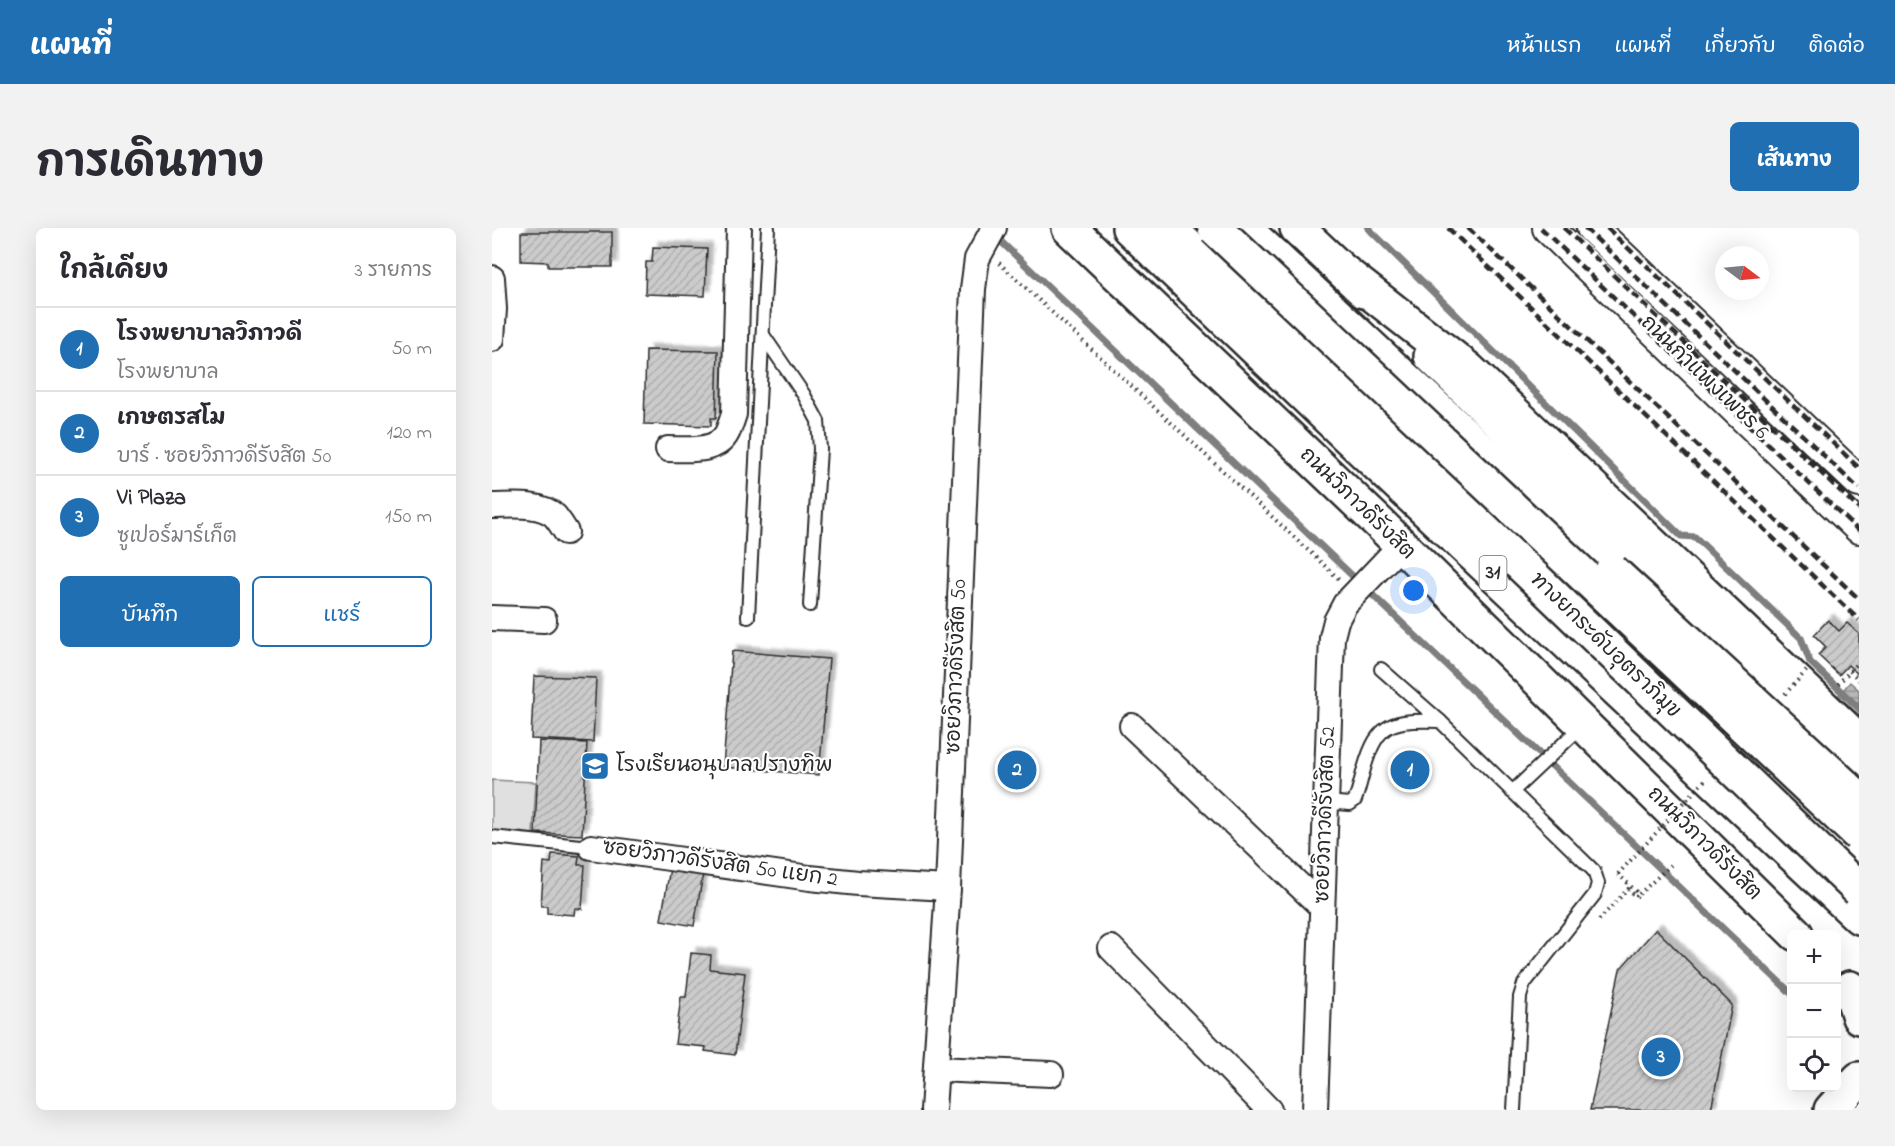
<!DOCTYPE html>
<html lang="th">
<meta charset="utf-8">
<style>
body{margin:0;font-family:"Indie Flower","Playpen Sans Thai",sans-serif;background:#f2f2f3;color:#2b2b33}
.controls{position:absolute;right:18px;bottom:18px;display:grid;overflow:hidden;border-radius:9px;box-shadow:0 6px 24px #0002}
.controls button{width:54px;height:54px;display:grid;place-items:center;padding:0;border:0;border-bottom:2px solid #e1e1e2;background:#fff;color:#2b2b33;font:30px sans-serif}
.compass{position:absolute;left:1223px;top:18px;width:54px;height:54px;border-radius:50%;background:#fff;box-shadow:0 6px 24px #0002;rotate:106deg}
.you{position:absolute;left:922px;top:363px;width:21px;height:21px;margin:-15px;border:4px solid #fff;border-radius:50%;background:#1a73e8;box-shadow:0 0 0 9px #1a73e833}
.badge{display:grid;place-items:center;width:39px;height:39px;border-radius:50%;background:#1f6fb2;color:#fff;font-size:20px;font-weight:700}
.pin{position:absolute;translate:-50% -50%;border:3px solid #fff;box-shadow:0 2px 6px #0006}
.list{margin:0;padding:0;list-style:none}
h2{display:flex;justify-content:space-between;align-items:center;height:78px;margin:0;padding:0 24px;font-size:26px}
h2 small{font-size:20px;font-weight:400;color:#7c7c81}
.list li{display:grid;grid-template-columns:39px 1fr auto;gap:18px;align-items:center;box-sizing:border-box;height:84px;padding:0 24px;border-top:2px solid #e1e1e2}
.list b{display:block;font-size:22px;white-space:nowrap}
.list p{margin:0;font-size:20px;white-space:nowrap;color:#7c7c81}
.list em{font-size:20px;font-style:normal;color:#7c7c81}
.actions{display:flex;gap:12px;padding:18px 24px}
.actions a{flex:1;padding:14px 0;border:2px solid #1f6fb2;border-radius:9px;text-align:center;font-size:21px;color:#1f6fb2}
.actions .main{background:#1f6fb2;color:#fff}
.icon{flex:none;width:33px;height:33px;fill:none;stroke:currentColor;stroke-width:2;stroke-linecap:round;stroke-linejoin:round}
.map{position:relative;flex:none;width:1367px;height:882px;overflow:hidden;border-radius:9px}
header{display:flex;align-items:center;gap:36px;box-sizing:border-box;height:84px;padding:0 30px;background:#1f6fb2;color:#fff}
header strong{font-size:28px}
nav{display:flex;gap:33px;margin-inline-start:auto;font-size:21px}
.intro{display:flex;align-items:center;justify-content:space-between;box-sizing:border-box;height:144px;padding:0 36px}
h1{margin:0;font-size:42px}
.button{padding:15px 27px;border-radius:9px;background:#1f6fb2;color:#fff;font-size:21px;font-weight:700}
main{display:flex;gap:36px;padding:0 36px}
aside{flex:1;background:#fff;border-radius:9px;box-shadow:0 6px 24px #0002}
.map>svg:first-child{display:block}
.green{fill:#e0e0e0;stroke:#868686;stroke-width:1.5}
.water{fill:url(#water-rules);stroke:#7e7e7e;stroke-width:1.5}
.lines{fill:none;stroke-linecap:round;stroke-linejoin:round}
.stream{stroke:#7e7e7e;stroke-width:7}
.building{fill:url(#building-hatch);stroke:#2b2b2b;stroke-width:1.5;filter:url(#shadow)}
.service-casing{stroke:#2b2b2b;stroke-width:16}
.minor-casing{stroke:#2b2b2b;stroke-width:28}
.tertiary-casing{stroke:#2b2b2b;stroke-width:34}
.secondary-casing{stroke:#2b2b2b;stroke-width:38}
.primary-casing{stroke:#2b2b2b;stroke-width:38}
.trunk-casing{stroke:#2b2b2b;stroke-width:38}
.motorway-casing{stroke:#2b2b2b;stroke-width:38}
.path{stroke:#2b2b2b;stroke-width:4;stroke-dasharray:1.5 4.5;stroke-linecap:butt}
.service{stroke:#fff;stroke-width:12}
.minor{stroke:#fff;stroke-width:24}
.tertiary{stroke:#fff;stroke-width:30}
.secondary{stroke:#fff;stroke-width:33}
.primary{stroke:#fff;stroke-width:33}
.trunk{stroke:#fff;stroke-width:33}
.motorway{stroke:#fff;stroke-width:33}
.rail{stroke:#2b2b2b;stroke-width:4.5;stroke-dasharray:9 4.5;stroke-linecap:butt}
.motorway-bridge-casing{stroke:#2b2b2b;stroke-width:38;stroke-linecap:butt}
.path-bridge{stroke:#2b2b2b;stroke-width:4;stroke-dasharray:1.5 4.5;stroke-linecap:butt}
.motorway-bridge{stroke:#fff;stroke-width:33}
.labels{text-anchor:middle;dominant-baseline:central;stroke-width:4.5;stroke-linejoin:round;paint-order:stroke}
.shield{fill:#fff;stroke:#6b6b6b;stroke-width:1.5}
.shield-label{font-size:20px;font-weight:bold;fill:#2b2b2b}
.street-label{font-size:21px;fill:#2b2b2b;stroke:#fff}
.poi-label{font-size:21px;fill:#2b2b2b;stroke:#fff;text-anchor:start}
</style>
<header>
<strong>แผนที่</strong>
<nav><a>หน้าแรก</a><a>แผนที่</a><a>เกี่ยวกับ</a><a>ติดต่อ</a></nav>
</header>
<div class="intro"><h1>การเดินทาง</h1><a class="button">เส้นทาง</a></div>
<main>
<aside>
<h2>ใกล้เคียง<small>3 รายการ</small></h2>
<ul class="list">
<li><span class="badge">1</span><div><b>โรงพยาบาลวิภาวดี</b><p>โรงพยาบาล</p></div><em>50 m</em></li>
<li><span class="badge">2</span><div><b>เกษตรสโม</b><p>บาร์ · ซอยวิภาวดีรังสิต 50</p></div><em>120 m</em></li>
<li><span class="badge">3</span><div><b>Vi Plaza</b><p>ซูเปอร์มาร์เก็ต</p></div><em>150 m</em></li>
</ul>
<div class="actions"><a class="main">บันทึก</a><a>แชร์</a></div>
</aside>
<div class="map">
<svg width="1367" height="882" viewBox="0 0 1367 882">
<defs>
<pattern id="water-rules" width="6" height="5" patternUnits="userSpaceOnUse" patternTransform="scale(1.5)"><rect width="6" height="5" fill="#b6b6b6"/><path d="M0 2.5h6" fill="none" stroke="#949494"/></pattern>
<pattern id="building-hatch" width="6" height="6" patternUnits="userSpaceOnUse" patternTransform="scale(1.5)"><rect width="6" height="6" fill="#cbcbcb"/><path d="M-1 1l2-2M0 6l6-6M5 7l2-2" fill="none" stroke="#aeaeae"/></pattern>
<filter id="shadow"><feDropShadow dx="5.5" dy="-5.5" stdDeviation="1.5" flood-color="#0004"/></filter>
</defs>
<rect width="100%" height="100%" fill="#fff"/>
<filter id="ink" filterUnits="userSpaceOnUse"><feTurbulence type="fractalNoise" baseFrequency=".0167" numOctaves="2"/><feDisplacementMap in="SourceGraphic" scale="12" xChannelSelector="R" yChannelSelector="G"/><feConvolveMatrix kernelMatrix="1 2 1 2 8 2 1 2 1" color-interpolation-filters="sRGB"/></filter>
<g filter="url(#ink)">
<!-- green -->
<polygon class="green" points="0,552 44,554 41,606 0,603"/>
<!-- water -->
<polygon class="water" points="1358,454 1367,462 1367,488 1346,468"/>
<g class="lines">
<!-- stream -->
<g class="stream">
<polyline points="876,0 1189,308 1203,309 1309,410 1318,434 1367,480"/>
<polyline points="502,7 1300,766"/>
</g>
</g>
<!-- building -->
<g class="building">
<polygon points="29,4 120,4 120,39 56,39 56,34 29,33"/>
<polygon points="161,19 215,21 213,68 153,66 154,34 160,34"/>
<polygon points="154,122 226,123 224,190 219,190 219,198 152,196"/>
<polygon points="1336,392 1347,403 1355,395 1367,406 1367,447 1356,437 1347,447 1326,427 1334,419 1322,407"/>
<polygon points="240,423 337,431 327,547 231,539"/>
<polygon points="42,448 104,450 101,514 39,511"/>
<polygon points="47,513 95,515 90,607 43,605"/>
<polygon points="60,626 87,628 86,637 93,637 90,681 83,680 82,687 55,685 55,678 49,678 52,634 59,635"/>
<polygon points="178,640 211,646 202,698 169,692"/>
<polygon points="1164,701 1240,777 1219,882 1098,882 1128,741"/>
<polygon points="199,725 219,727 218,741 253,745 243,827 213,823 214,819 183,816 189,769 194,769"/>
</g>
<g class="lines">
<!-- service casing -->
<g class="service-casing">
<g id="service">
<polyline points="271,107 312,167 326,193 328,221 318,377"/>
<polyline points="256,389 276,0"/>
<polyline points="889,441 948,493 1102,643 1106,655 1103,666 1032,756 1028,769 1022,882"/>
<polyline points="1020,564 1090,498"/>
<path d="M834 574 858 576 863 572C867 562 869 551 872 541 886 492 901 492 948 493"/>
<polyline points="0,609 99,619"/>
</g>
</g>
<!-- minor casing -->
<g class="minor-casing">
<g id="minor">
<polyline points="0,50 2,81 0,111"/>
<path d="M176 221C195 221 225 225 235 205 238 199 240 192 242 186L247 0"/>
<path d="M0 278C19 278 48 274 63 288 67 293 71 299 74 304"/>
<polyline points="0,390 52,392"/>
<polyline points="640,498 830,679"/>
<polyline points="99,619 318,650 366,655 456,660"/>
<polyline points="619,720 777,882"/>
<polyline points="444,841 559,846"/>
<polyline points="441,882 456,660 481,61 485,31 502,0"/>
<polyline points="823,882 840,409 844,393 853,376 909,317"/>
</g>
</g>
<!-- tertiary casing -->
<g class="tertiary-casing">
<g id="tertiary">
<polyline points="1056,0 1367,300"/>
<polyline points="1100,0 1367,254"/>
</g>
</g>
<!-- secondary casing -->
<g class="secondary-casing">
<g id="secondary">
<polyline points="577,0 886,294 1304,706"/>
<polyline points="805,0 872,63"/>
<polyline points="939,128 1367,542"/>
</g>
</g>
<!-- primary casing -->
<g class="primary-casing">
<g id="primary">
<polyline points="852,44 976,141 1367,513"/>
<polyline points="1358,760 1367,789"/>
<polyline points="1339,882 1367,851"/>
</g>
</g>
<!-- trunk casing -->
<g class="trunk-casing">
<g id="trunk">
<polyline points="637,0 856,209 1367,689"/>
<polyline points="752,0 1141,364"/>
</g>
</g>
<!-- motorway casing -->
<g class="motorway-casing">
<polyline id="motorway" points="677,0 1026,334"/>
</g>
<!-- path -->
<g class="path">
<polyline points="507,35 847,351"/>
<polyline points="1358,443 1367,452"/>
<polyline points="1346,456 1367,433"/>
<polyline points="1126,646 1147,666"/>
<polyline points="1147,666 1179,637"/>
<polyline points="1107,692 1136,661 1144,669 1147,666"/>
</g>
<!-- service -->
<use href="#service" class="service"/>
<!-- minor -->
<use href="#minor" class="minor"/>
<!-- tertiary -->
<use href="#tertiary" class="tertiary"/>
<!-- secondary -->
<use href="#secondary" class="secondary"/>
<!-- primary -->
<use href="#primary" class="primary"/>
<!-- trunk -->
<use href="#trunk" class="trunk"/>
<!-- motorway -->
<use href="#motorway" class="motorway"/>
<!-- rail -->
<g class="rail">
<polyline points="956,0 1367,392"/>
<polyline points="976,0 1367,371"/>
<polyline points="1049,0 1367,303"/>
<polyline points="1072,0 1367,281"/>
<polyline points="1093,0 1367,261"/>
<polyline points="1115,0 1367,240"/>
</g>
<!-- motorway-bridge casing -->
<g class="motorway-bridge-casing">
<g id="motorway-bridge">
<polyline points="723,0 1367,607"/>
<polyline points="1026,334 1367,662"/>
<polyline points="1120,343 1367,571"/>
</g>
</g>
<!-- path-bridge -->
<g class="path-bridge">
<polyline points="1293,466 1317,440"/>
<polyline points="1126,646 1213,552"/>
</g>
<!-- motorway-bridge -->
<use href="#motorway-bridge" class="motorway-bridge"/>
</g>
</g>
<!-- icons -->
<defs>
<g id="school-square" transform="scale(1.5)"><rect x="-9" y="-9" width="18" height="18" rx="4" fill="#1f6fb2" stroke="#fff"/><path d="M0-5L7-2L0 1L-7-2ZM-4 1L0 2.5L4 1V4Q0 6-4 4Z" fill="#fff"/></g>
</defs>
<g fill-rule="evenodd">
<use href="#school-square" x="103" y="538"/>
</g>
<g class="labels">
<!-- shield labels -->
<rect class="shield" x="987.5" y="328" width="27" height="34" rx="4.5"/>
<g class="shield-label">
<text x="1001" y="345">31</text>
</g>
<!-- street labels -->
<g class="street-label">
<text transform="translate(1212 150) rotate(44)">ถนนกำแพงเพชร 6</text>
<text transform="translate(865 276) rotate(44)">ถนนวิภาวดีรังสิต</text>
<text transform="translate(1113 418) rotate(44)">ทางยกระดับอุตราภิมุข</text>
<text transform="translate(465 439) rotate(-88)">ซอยวิภาวดีรังสิต 50</text>
<text transform="translate(834 587) rotate(-88)">ซอยวิภาวดีรังสิต 52</text>
<text transform="translate(1212 616) rotate(45)">ถนนวิภาวดีรังสิต</text>
<text transform="translate(228 636) rotate(8)">ซอยวิภาวดีรังสิต 50 แยก 2</text>
</g>
<!-- poi labels -->
<g class="poi-label">
<text x="124" y="538">โรงเรียนอนุบาลปรางทิพ</text>
</g>
</g>
</svg>
<div class="controls">
<button>+</button>
<button>−</button>
<button><svg class="icon" aria-label="locate" viewBox="0 0 24 24"><circle cx="12" cy="12" r="6"/><path d="M12 2v4M12 18v4M2 12h4M18 12h4"/></svg></button>
</div>
<svg class="compass" viewBox="-18 -18 36 36"><path d="M0-13l5 13h-10z" fill="#e53935"/><path d="M0 13l5-13h-10z" fill="#7c7c81"/></svg>
<div class="you"></div>
<div class="pin badge" style="left:918px;top:542px">1</div>
<div class="pin badge" style="left:525px;top:542px">2</div>
<div class="pin badge" style="left:1169px;top:829px">3</div>
</div>
</main>
